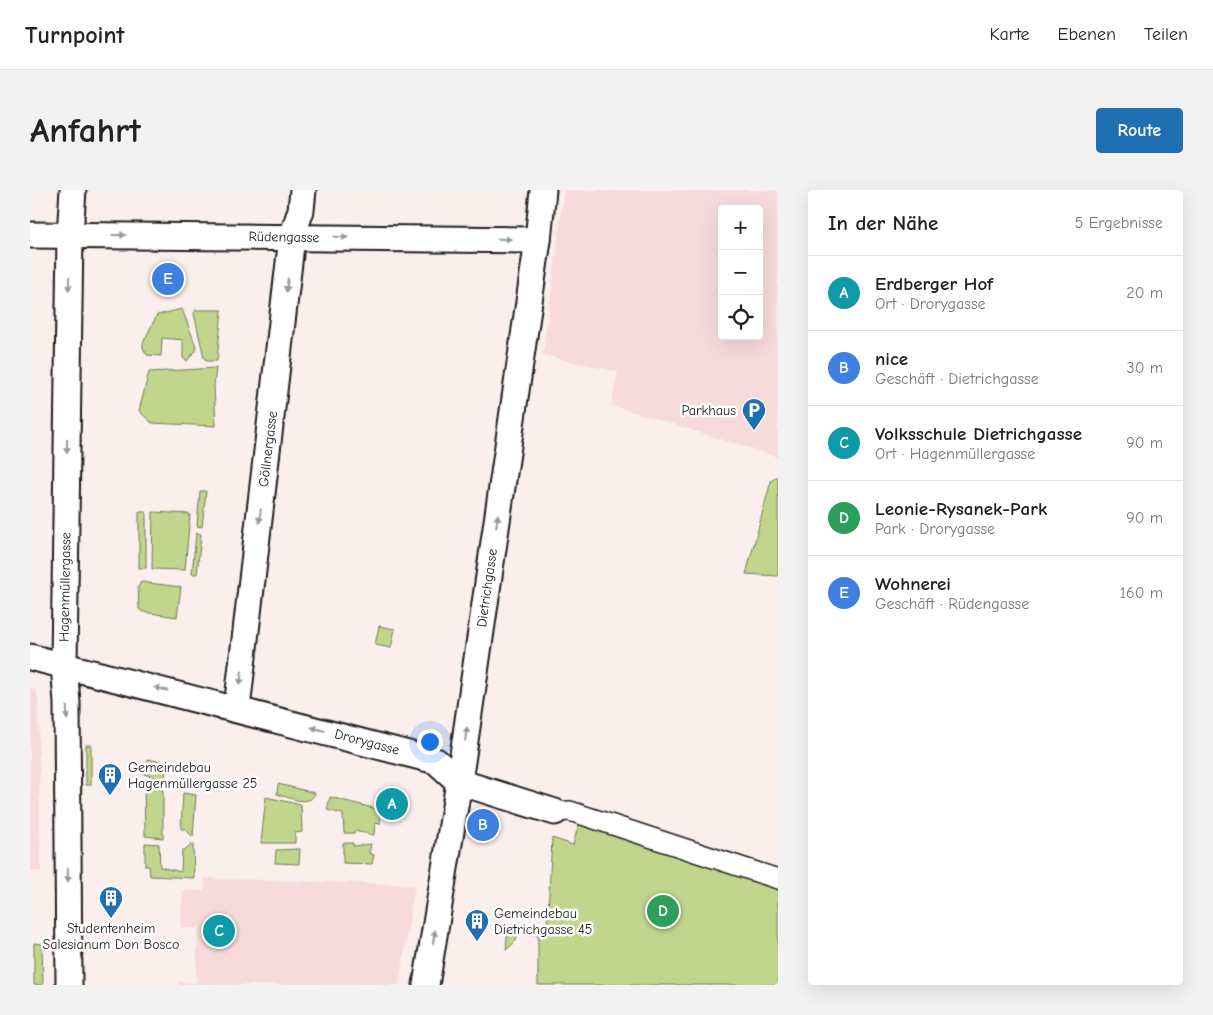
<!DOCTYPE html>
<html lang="de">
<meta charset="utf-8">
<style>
body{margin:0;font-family:"Comic Neue",sans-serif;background:#f2f2f2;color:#222}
.controls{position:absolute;right:15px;top:15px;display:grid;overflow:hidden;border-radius:5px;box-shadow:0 5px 20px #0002}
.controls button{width:45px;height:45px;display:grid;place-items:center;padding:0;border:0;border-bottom:1px solid #e0e0e0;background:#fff;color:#222;font:25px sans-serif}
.you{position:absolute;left:399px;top:551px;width:18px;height:18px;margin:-12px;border:4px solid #fff;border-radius:50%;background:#1a73e8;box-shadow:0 0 0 8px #1a73e833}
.badge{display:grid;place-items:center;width:32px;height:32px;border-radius:50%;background:#1f6fb2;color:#fff;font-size:16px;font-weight:700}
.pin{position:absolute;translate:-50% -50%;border:2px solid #fff;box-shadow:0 1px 5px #0006}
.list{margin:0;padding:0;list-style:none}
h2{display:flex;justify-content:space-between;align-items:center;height:65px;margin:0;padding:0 20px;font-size:21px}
h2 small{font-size:16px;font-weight:400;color:#767676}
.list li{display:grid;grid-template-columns:32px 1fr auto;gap:15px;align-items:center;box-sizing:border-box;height:75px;padding:0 20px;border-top:1px solid #e0e0e0}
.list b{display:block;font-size:19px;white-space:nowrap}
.list p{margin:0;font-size:16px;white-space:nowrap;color:#767676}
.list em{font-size:16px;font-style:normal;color:#767676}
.icon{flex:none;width:28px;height:28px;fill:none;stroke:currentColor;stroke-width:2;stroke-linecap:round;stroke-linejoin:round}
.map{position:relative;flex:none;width:748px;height:795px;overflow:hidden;border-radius:5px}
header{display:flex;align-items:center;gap:30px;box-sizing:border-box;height:70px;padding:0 25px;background:#fff;border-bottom:1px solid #e0e0e0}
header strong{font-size:24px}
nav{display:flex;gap:28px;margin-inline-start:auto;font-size:18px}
.intro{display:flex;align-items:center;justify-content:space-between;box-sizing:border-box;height:120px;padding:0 30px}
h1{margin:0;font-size:35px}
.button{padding:12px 22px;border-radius:5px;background:#1f6fb2;color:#fff;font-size:18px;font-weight:700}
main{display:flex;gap:30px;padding:0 30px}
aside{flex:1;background:#fff;border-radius:5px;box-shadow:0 5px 20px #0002}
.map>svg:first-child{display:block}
.built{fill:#f6dbda;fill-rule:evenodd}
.green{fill:#c1d68c;stroke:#6e7954}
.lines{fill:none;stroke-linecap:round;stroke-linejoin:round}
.pedestrian-casing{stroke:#1c1c1c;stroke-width:22}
.minor-casing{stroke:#1c1c1c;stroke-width:29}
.pedestrian{stroke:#fff;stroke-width:19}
.minor{stroke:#fff;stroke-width:25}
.oneway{fill:#999}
.labels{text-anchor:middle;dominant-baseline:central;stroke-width:5;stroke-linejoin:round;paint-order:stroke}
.street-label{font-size:14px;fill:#1c1c1c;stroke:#fff}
.poi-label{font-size:14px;fill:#1c1c1c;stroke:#fff;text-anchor:start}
</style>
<header>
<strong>Turnpoint</strong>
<nav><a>Karte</a><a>Ebenen</a><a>Teilen</a></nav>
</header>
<div class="intro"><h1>Anfahrt</h1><a class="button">Route</a></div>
<main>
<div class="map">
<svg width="748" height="795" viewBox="0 0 748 795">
<rect width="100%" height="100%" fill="#fbefee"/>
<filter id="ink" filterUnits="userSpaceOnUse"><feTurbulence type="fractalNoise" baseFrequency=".02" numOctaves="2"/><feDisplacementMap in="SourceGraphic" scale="10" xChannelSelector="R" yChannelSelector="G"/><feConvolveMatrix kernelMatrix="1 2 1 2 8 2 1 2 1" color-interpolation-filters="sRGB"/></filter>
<g filter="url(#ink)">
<!-- built -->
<g class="built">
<path d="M534 0H748V267L581 215 588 182 513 165ZM692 19H729V146H692Z"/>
<polygon points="0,497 6,501 8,508 11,681 0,681"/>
<polygon points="175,688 385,695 369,795 149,795 149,791 166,793 168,738 151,738 152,701 174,701"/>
</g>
<!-- green -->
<g class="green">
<polygon points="152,119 167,159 157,171 153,168 153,150 132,148 131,166 117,165 113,158 113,153 127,125"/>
<polygon points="166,120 192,120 187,171 177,171 174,168 164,123"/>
<polygon points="186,178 184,196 186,236 122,233 109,221 119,182"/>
<polygon points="748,286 748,386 716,384 741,291"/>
<polygon points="170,301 176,301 172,337 167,336"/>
<rect x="109" y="322" width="7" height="56"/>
<polygon points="123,322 160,324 155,380 122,379"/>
<polygon points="166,343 171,344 167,384 162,384"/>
<polygon points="111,392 151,397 147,427 113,422 109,419 108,397"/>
<polygon points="349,436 365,439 361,458 345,455"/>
<rect x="56" y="555" width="5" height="40"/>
<polygon points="118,569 138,573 134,590 114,584"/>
<polygon points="114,592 133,599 133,648 115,646"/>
<path d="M248 594 285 603C280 618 258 607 247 604Z"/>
<polygon points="153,603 166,605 163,647 155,639 151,639"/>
<polygon points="236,607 271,615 272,642 265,643 265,653 231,653"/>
<polygon points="300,607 351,620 350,634 345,633 344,645 324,641 324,643 314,643 313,624 297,620"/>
<polygon points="550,629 748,694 748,795 508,795 508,745 488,742 486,751 476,760 478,735 517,739 522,648 543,655"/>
<polygon points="115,653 129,654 130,677 151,682 152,660 156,660 163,653 164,688 120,686 119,676 115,676"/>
<polygon points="313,653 323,653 323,656 341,654 339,663 344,665 342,674 313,673"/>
<polygon points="270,659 269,674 245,673 246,660"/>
<polygon points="4,753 12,754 13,795 4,795"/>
</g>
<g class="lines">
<!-- pedestrian casing -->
<g class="pedestrian-casing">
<polyline id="pedestrian" points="525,622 540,621 748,689"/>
</g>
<!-- minor casing -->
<g class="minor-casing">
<g id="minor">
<polyline points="0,45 508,50"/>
<polyline points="0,467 406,571 429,592 525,622"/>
<polyline points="207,518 262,47 271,20 273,0"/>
<polyline points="39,795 37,513 34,474 40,45 43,0"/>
<polyline points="396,795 429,592 508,50 513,0"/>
</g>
</g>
<!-- pedestrian -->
<use href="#pedestrian" class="pedestrian"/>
<!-- minor -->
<use href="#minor" class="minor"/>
</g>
<!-- one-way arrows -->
<defs><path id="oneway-solid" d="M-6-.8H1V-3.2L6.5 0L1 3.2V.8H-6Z" transform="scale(1.25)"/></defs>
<g class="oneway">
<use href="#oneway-solid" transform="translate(89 45)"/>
<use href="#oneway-solid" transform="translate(311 47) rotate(1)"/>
<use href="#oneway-solid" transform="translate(474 49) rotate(1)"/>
<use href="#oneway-solid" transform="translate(39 94) rotate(91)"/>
<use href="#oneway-solid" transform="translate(257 95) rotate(97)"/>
<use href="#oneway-solid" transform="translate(37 256) rotate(91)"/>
<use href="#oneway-solid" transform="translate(230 326) rotate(97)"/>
<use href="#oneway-solid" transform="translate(467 331) rotate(-82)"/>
<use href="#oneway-solid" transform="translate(211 488) rotate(97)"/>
<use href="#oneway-solid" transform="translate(131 499) rotate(-166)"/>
<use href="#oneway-solid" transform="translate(37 523) rotate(89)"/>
<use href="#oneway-solid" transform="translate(288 539) rotate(-165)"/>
<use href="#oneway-solid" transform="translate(436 544) rotate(-82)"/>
<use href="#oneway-solid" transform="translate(38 685) rotate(89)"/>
<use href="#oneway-solid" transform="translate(404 747) rotate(-81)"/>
</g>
</g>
<!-- icons -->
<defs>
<g id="parking-pin" transform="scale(1.25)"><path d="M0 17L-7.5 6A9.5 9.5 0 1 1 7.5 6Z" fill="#1f6fb2" stroke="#fff"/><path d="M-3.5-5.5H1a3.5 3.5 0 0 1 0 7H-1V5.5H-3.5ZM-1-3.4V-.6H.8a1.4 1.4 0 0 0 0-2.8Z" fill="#fff"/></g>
<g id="building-pin" transform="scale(1.25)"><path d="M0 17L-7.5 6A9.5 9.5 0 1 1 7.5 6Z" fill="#1f6fb2" stroke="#fff"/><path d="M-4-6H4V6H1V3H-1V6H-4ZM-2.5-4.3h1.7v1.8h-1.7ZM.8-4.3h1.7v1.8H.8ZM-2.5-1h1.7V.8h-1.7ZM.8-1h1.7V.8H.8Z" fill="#fff"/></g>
</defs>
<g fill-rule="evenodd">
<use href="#parking-pin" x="724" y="220"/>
<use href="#building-pin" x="80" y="585"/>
<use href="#building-pin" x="81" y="708"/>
<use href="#building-pin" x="447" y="731"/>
</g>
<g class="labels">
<!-- street labels -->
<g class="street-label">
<text transform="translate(254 47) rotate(1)">Rüdengasse</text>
<text transform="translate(238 259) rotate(-83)">Göllnergasse</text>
<text transform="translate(35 397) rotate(-89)">Hagenmüllergasse</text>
<text transform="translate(457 398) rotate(-82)">Dietrichgasse</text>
<text transform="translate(337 552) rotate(15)">Drorygasse</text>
</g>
<!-- poi labels -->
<g class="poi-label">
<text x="706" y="220" text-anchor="end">Parkhaus</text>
<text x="98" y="577">Gemeindebau<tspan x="98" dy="16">Hagenmüllergasse 25</tspan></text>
<text x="464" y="723">Gemeindebau<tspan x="464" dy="16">Dietrichgasse 45</tspan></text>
<text x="81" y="738" text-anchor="middle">Studentenheim<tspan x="81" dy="16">Salesianum Don Bosco</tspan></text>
</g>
</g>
</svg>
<div class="controls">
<button>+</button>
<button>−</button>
<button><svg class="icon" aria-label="locate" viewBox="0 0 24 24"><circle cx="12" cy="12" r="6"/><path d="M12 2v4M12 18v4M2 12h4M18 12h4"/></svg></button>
</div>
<div class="you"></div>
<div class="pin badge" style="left:362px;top:614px;background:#0f9aa8">A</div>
<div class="pin badge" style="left:453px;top:635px;background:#3f7fe0">B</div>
<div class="pin badge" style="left:189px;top:741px;background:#0f9aa8">C</div>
<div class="pin badge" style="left:633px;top:721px;background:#2e9e5b">D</div>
<div class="pin badge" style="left:138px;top:89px;background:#3f7fe0">E</div>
</div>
<aside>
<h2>In der Nähe<small>5 Ergebnisse</small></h2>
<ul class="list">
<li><span class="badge" style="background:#0f9aa8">A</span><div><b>Erdberger Hof</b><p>Ort · Drorygasse</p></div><em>20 m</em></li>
<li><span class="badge" style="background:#3f7fe0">B</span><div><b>nice</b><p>Geschäft · Dietrichgasse</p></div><em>30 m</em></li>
<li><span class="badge" style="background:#0f9aa8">C</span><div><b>Volksschule Dietrichgasse</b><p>Ort · Hagenmüllergasse</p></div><em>90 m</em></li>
<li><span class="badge" style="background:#2e9e5b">D</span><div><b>Leonie-Rysanek-Park</b><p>Park · Drorygasse</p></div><em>90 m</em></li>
<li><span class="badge" style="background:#3f7fe0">E</span><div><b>Wohnerei</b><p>Geschäft · Rüdengasse</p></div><em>160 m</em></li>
</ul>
</aside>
</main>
